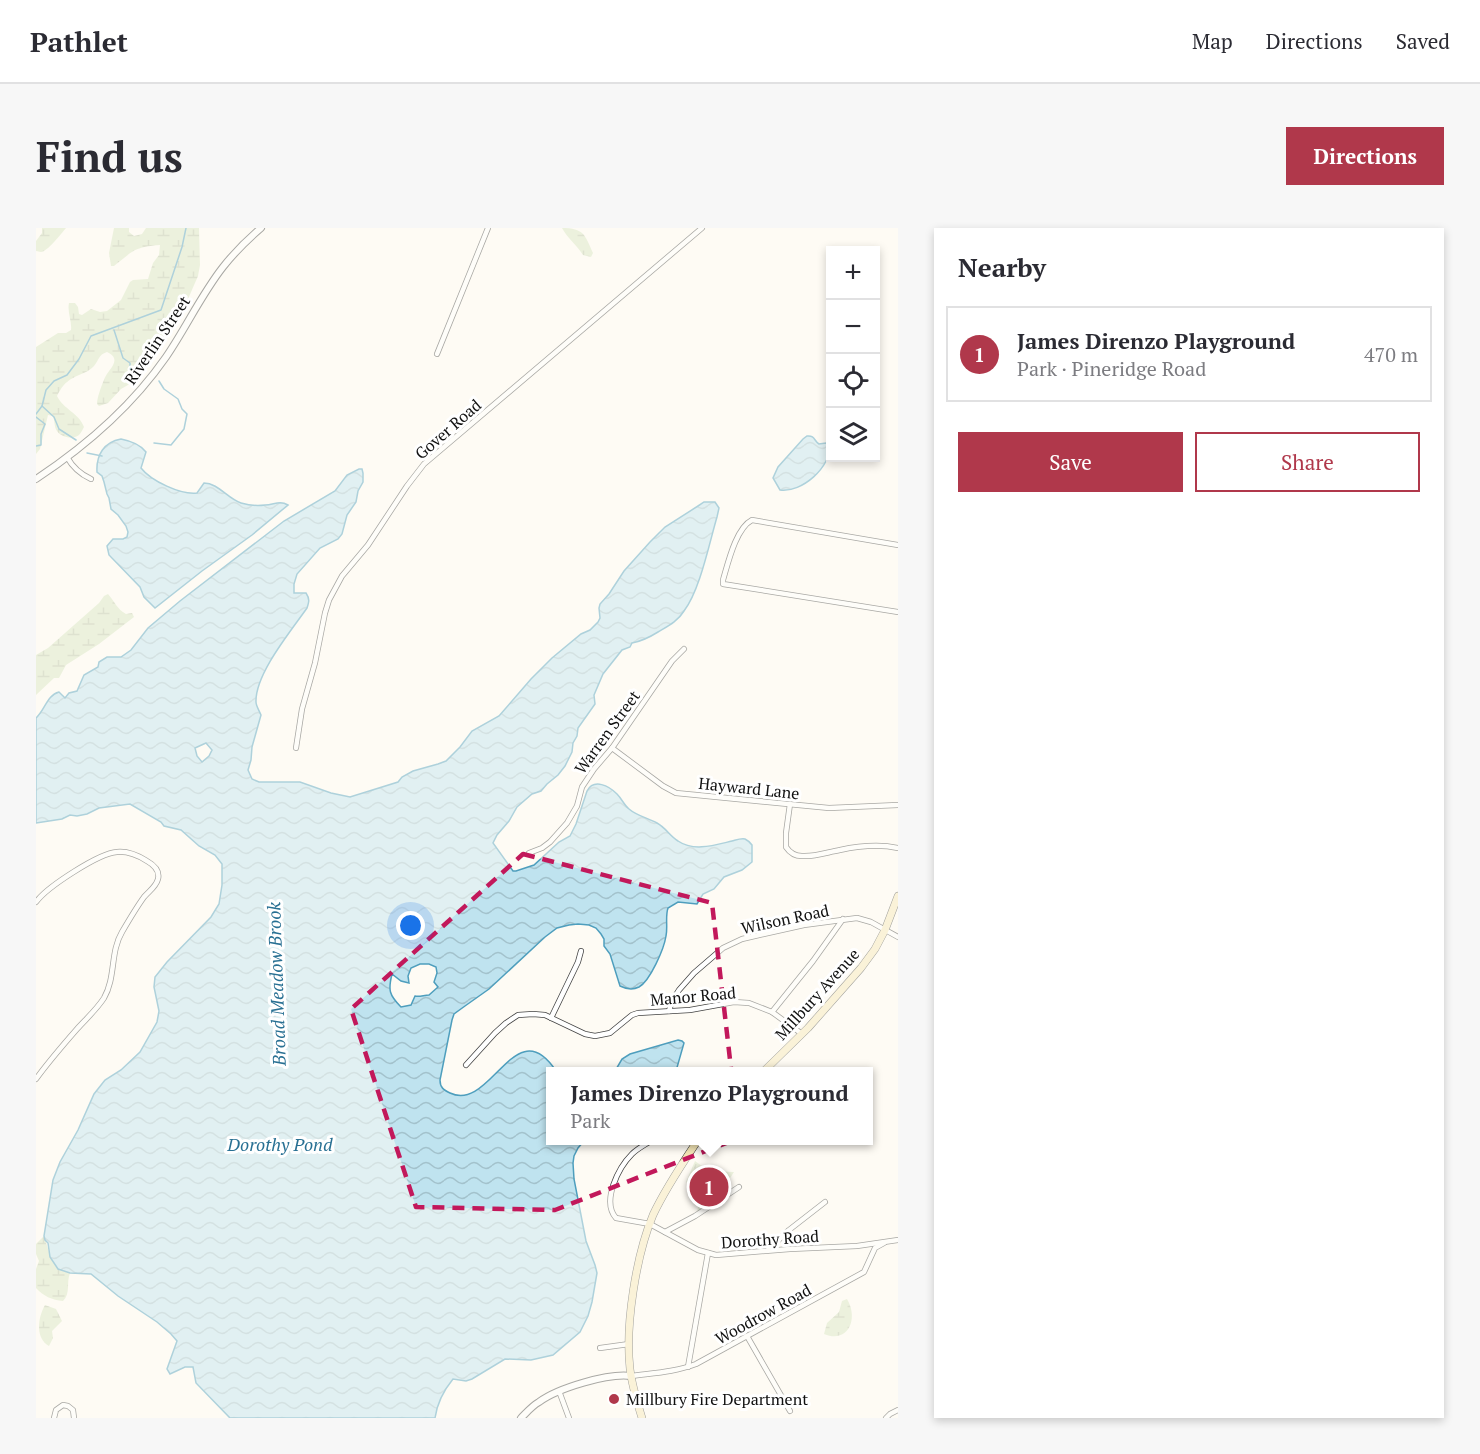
<!DOCTYPE html>
<meta charset="utf-8">
<style>
body{margin:0;font-family:"PT Serif",serif;background:#f7f7f7;color:#2b2b33}
.controls{position:absolute;right:18px;top:18px;display:grid;overflow:hidden;border-radius:0px;box-shadow:0 3px 9px #0003}
.controls button{width:54px;height:54px;display:grid;place-items:center;padding:0;border:0;border-bottom:2px solid #e1e1e2;background:#fff;color:#2b2b33;font:30px sans-serif}
.you{position:absolute;left:375px;top:698px;width:21px;height:21px;margin:-15px;border:4px solid #fff;border-radius:50%;background:#1a73e8;box-shadow:0 0 0 9px #1a73e833}
.badge{display:grid;place-items:center;width:39px;height:39px;border-radius:50%;background:#b0384b;color:#fff;font-size:20px;font-weight:700}
.pin{position:absolute;translate:-50% -50%;border:3px solid #fff;box-shadow:0 2px 6px #0006}
.popup{position:absolute;left:510px;top:839px;width:327px;height:78px;box-sizing:border-box;display:grid;place-content:center;border-radius:0px;background:#fff;filter:drop-shadow(0 2px 4px #0005);font-size:20px;white-space:nowrap;color:#7c7c81}
.popup b{font-size:22px;color:#2b2b33}
.popup::after{content:'';position:absolute;left:50%;top:100%;margin-left:-12px;border:12px solid transparent;border-top-color:#fff}
.list{margin:0;padding:0;list-style:none}
h2{display:flex;justify-content:space-between;align-items:center;height:78px;margin:0;padding:0 24px;font-size:26px}
h2 small{font-size:20px;font-weight:400;color:#7c7c81}
.list li{display:grid;grid-template-columns:39px 1fr auto;gap:18px;align-items:center;box-sizing:border-box;height:96px;margin:0 12px 12px;padding:0 12px;border:2px solid #e1e1e2;border-radius:0px}
.list b{display:block;font-size:22px;white-space:nowrap}
.list p{margin:0;font-size:20px;white-space:nowrap;color:#7c7c81}
.list em{font-size:20px;font-style:normal;color:#7c7c81}
.actions{display:flex;gap:12px;padding:18px 24px}
.actions a{flex:1;padding:14px 0;border:2px solid #b0384b;border-radius:0px;text-align:center;font-size:21px;color:#b0384b}
.actions .main{background:#b0384b;color:#fff}
.icon{flex:none;width:33px;height:33px;fill:none;stroke:currentColor;stroke-width:2;stroke-linecap:round;stroke-linejoin:round}
.map{position:relative;flex:none;width:862px;height:1190px;overflow:hidden;border-radius:0px}
header{display:flex;align-items:center;gap:36px;box-sizing:border-box;height:84px;padding:0 30px;background:#fff;border-bottom:2px solid #e1e1e2}
header strong{font-size:28px}
nav{display:flex;gap:33px;margin-inline-start:auto;font-size:21px}
.intro{display:flex;align-items:center;justify-content:space-between;box-sizing:border-box;height:144px;padding:0 36px}
h1{margin:0;font-size:42px}
.button{padding:15px 27px;border-radius:0px;background:#b0384b;color:#fff;font-size:21px;font-weight:700}
main{display:flex;gap:36px;padding:0 36px}
aside{flex:1;background:#fff;border-radius:0px;box-shadow:0 3px 9px #0003}
.map>svg:first-child{display:block}
.wetland{fill:url(#wetland-marsh)}
.park{fill:url(#park-tufts)}
.water{fill:url(#water-waves);stroke:#4e9ebd;stroke-width:1.5;fill-rule:evenodd}
.lines{fill:none;stroke-linecap:round;stroke-linejoin:round}
.stream{stroke:#4e9ebd;stroke-width:1.5}
.minor-casing{stroke:#434343;stroke-width:6}
.tertiary-casing{stroke:#434343;stroke-width:8}
.secondary-casing{stroke:#323232;stroke-width:8}
.minor{stroke:#fff;stroke-width:4.5}
.tertiary{stroke:#fff;stroke-width:6}
.secondary{stroke:#f5e7b7;stroke-width:7}
.marked{fill:none;stroke:#c2185b;stroke-width:4.5;stroke-dasharray:12 8;stroke-linejoin:round}
.poi-dot{fill:#b0384b;stroke:#fff;stroke-width:2}
.labels{text-anchor:middle;dominant-baseline:central;stroke-width:6;stroke-linejoin:round;paint-order:stroke}
.street-label{font-size:16px;fill:#101010;stroke:#fff}
.poi-label{font-size:16px;fill:#101010;stroke:#fff;text-anchor:start}
.water-label{font-size:18px;font-style:italic;fill:#287093;stroke:#fff}
</style>
<header>
<strong>Pathlet</strong>
<nav><a>Map</a><a>Directions</a><a>Saved</a></nav>
</header>
<div class="intro"><h1>Find us</h1><a class="button">Directions</a></div>
<main>
<div class="map">
<svg width="862" height="1190" viewBox="0 0 862 1190">
<defs>
<pattern id="wetland-marsh" width="20" height="14" patternUnits="userSpaceOnUse" patternTransform="scale(1.5)"><rect width="20" height="14" fill="#d8e5c1"/><path d="M1 5h8M5 5V1M11 12h8M15 12V8" fill="none" stroke="#b8c3a5"/></pattern>
<pattern id="park-tufts" width="24" height="20" patternUnits="userSpaceOnUse" patternTransform="scale(1.5)"><rect width="24" height="20" fill="#d8e5c1"/><path d="M3 7l-1-3M5 7V3M7 7l1-3M15 17l-1-3M17 17v-4M19 17l1-3" fill="none" stroke="#b8c3a5"/></pattern>
<pattern id="water-waves" width="16" height="10" patternUnits="userSpaceOnUse" patternTransform="scale(1.5)"><rect width="16" height="10" fill="#bfe3ef"/><path d="M0 5q4-4 8 0t8 0" fill="none" stroke="#a3c2cc"/></pattern>
</defs>
<rect width="100%" height="100%" fill="#fefbf4"/>
<!-- wetland -->
<g class="wetland">
<path d="M6 0H30C25 6 11 24 5 24 3 24 2 23 0 23V13L6 5Z"/>
<path d="M78 0H93V4L98 8 106 6 110 0H163L164 37 162 48 152 71 121 125 111 137 103 141 102 149 99 153 85 161 72 175 63 178 61 176C61 170 65 159 68 152 71 142 88 132 71 124 62 127 63 132 58 138 53 144 44 146 37 150 29 154 25 160 21 168 27 181 43 185 48 199 47 201 45 205 43 207 36 212 25 209 21 203 18 199 19 193 17 188L12 187 4 221 0 226V119L22 105H30L35 102C36 93 31 84 33 75H39L42 79 43 86 46 87 55 81 64 84 71 83 85 72 94 54 97 52 112 51 117 35 123 27 124 17C98 19 97 23 78 38H75L73 25Z"/>
<path d="M526 0C548 0 549 7 557 25L555 29 547 27C541 17 531 10 526 0Z"/>
<path d="M72 366C79 374 81 381 90 386L96 385 98 389 63 416 30 437 23 450H18L0 467V427L12 420 63 375 68 368Z"/>
<path d="M8 1008C11 1017 16 1037 23 1042 27 1043 30 1044 34 1045 30 1055 35 1065 27 1073 16 1072 7 1068 0 1060V1041L3 1033 0 1026V1016Z"/>
<path d="M811 1071C823 1091 812 1116 788 1106L791 1095 803 1084 806 1073Z"/>
<path d="M9 1077 20 1081 26 1093 16 1103 17 1110 13 1118C0 1111 1 1091 9 1077Z"/>
</g>
<!-- park -->
<polygon class="park" points="659,933 673,943 698,944 681,970 661,984 665,964 650,954"/>
<!-- water -->
<g class="water">
<path d="M771 208C779 207 778 213 783 216L790 215 794 217C795 239 766 265 744 262L737 250 742 239 767 211Z"/>
<path d="M85 211C95 213 104 216 110 224L105 240C115 253 145 267 161 265L168 255C182 255 192 271 205 275 212 277 222 278 229 277 238 277 243 272 252 277L216 307 166 343 119 380 108 369 104 359 73 327 71 318 77 311H87L91 309 92 304 90 298 82 287 75 281 73 270 71 266 68 254 66 248 61 244C60 227 68 214 85 211Z"/>
<path d="M323 241H326L327 245V254L322 263 320 274 311 287 306 306 302 311 284 320 261 346 258 356V365H270C274 371 273 374 271 380 255 403 219 446 220 474 220 478 223 482 225 487L216 519 215 532 212 542 216 551 223 554H264L295 565 314 569 362 554 366 549 377 543 402 536 410 533 424 519 436 503 463 488 495 451 516 430 545 406 554 402 562 394 564 390 563 380 564 376 573 366 588 343 614 314 629 299 662 278 668 274H679L683 280 681 289C673 316 664 362 648 383 642 393 632 398 622 404 614 409 607 413 596 415L594 419 586 422 567 446 558 467 559 476 542 500 541 508 537 515 536 524 529 538 522 547 511 556 505 563 496 566 481 579 473 593 461 607 457 615 477 643H480L498 637 523 614 534 608 540 596 551 563C558 550 573 558 581 566 586 571 588 577 593 581 601 588 612 590 621 595 630 600 634 608 642 613 658 624 679 617 696 613 700 612 705 610 709 611 713 613 714 614 716 617V634L706 642 688 649 678 661 667 666 661 676 642 674 632 680C629 689 632 699 630 708 628 721 614 753 603 759 597 762 590 761 584 758L574 726 568 718V711L565 706 560 700 553 697 542 696 533 697 521 700 509 709 453 761 429 778 418 786 416 792 404 852C404 860 408 862 414 865 455 885 479 781 520 843L514 844V912L548 913 542 920 538 928 537 935 538 951 550 1013 559 1037 561 1045 556 1074 552 1088 544 1104 517 1127 495 1132 469 1131 436 1151 430 1153 417 1151C408 1162 401 1176 399 1190H194L160 1155 157 1139H149L134 1146 131 1141 141 1113 135 1106 121 1094 82 1068 55 1046 34 1045 22 1041 14 1029 12 1015 9 1012 8 1008 17 952 24 934 42 902 58 866 69 852 85 842 104 824 121 794 123 783 118 759 119 749 131 734 175 689 183 676 186 657V636L179 627 163 618 145 602 128 598 125 594 94 576 63 580 51 586 41 588 34 587 26 591 0 595V490C9 482 11 467 23 464L29 470 33 465 41 463 48 447 62 439 63 434 71 429H85L95 422 112 400 144 373 248 293 299 263 311 247ZM170 515 176 522 173 528 166 534 161 528 159 520ZM384 736H393L400 739 401 745 398 754 402 759 393 767C388 767 384 769 379 768L375 777 365 779C353 767 352 762 356 746L365 753 373 755 372 748 375 740Z"/>
<polygon points="642,812 646,813 648,815 640,843 579,843 586,831 594,826"/>
</g>
<g class="lines">
<!-- stream -->
<g class="stream">
<polyline points="78,102 87,130 94,135 94,141 109,142"/>
<polyline points="0,186 6,178"/>
<polyline points="0,189 9,196 5,206 5,217 0,218"/>
<polyline points="40,212 23,201 18,189 6,178 10,162 18,153 31,147 43,131 55,108 125,82 146,19 150,0"/>
<polyline points="118,215 135,217 148,201 151,186 146,181 142,171 128,161 123,153"/>
<polyline points="51,225 66,228"/>
</g>
<!-- minor casing -->
<g class="minor-casing">
<g id="minor">
<polyline points="401,126 452,0"/>
<path d="M31 229C37 240 44 246 55 251"/>
<path d="M862 317 716 292C700 300 692 335 687 352V356L862 384"/>
<polyline points="260,520 266,481 279,435 289,385 293,372 306,348 332,317 371,258 388,236 666,0"/>
<polyline points="576,520 627,558 640,565 793,580 862,577"/>
<path d="M754 576 750 605V619C754 625 759 628 766 628 779 629 792 624 804 622 823 618 843 616 862 620"/>
<polyline points="493,625 506,620 514,614 531,595 541,578 546,559 558,541 576,520 636,433 648,421"/>
<path d="M0 674C11 659 63 625 81 624 92 623 103 628 111 633 118 637 124 643 122 651 120 659 113 663 108 669 100 680 93 692 86 704 74 724 80 749 68 770 61 781 50 791 41 801 27 817 13 833 0 851"/>
<polyline points="633,783 636,773 643,762 658,745 687,720 706,711 768,697 821,690 835,694 862,709"/>
<polyline points="736,784 777,733 807,691"/>
<polyline points="515,790 542,734 545,723"/>
<polyline points="430,837 459,805 470,795 482,787 497,786 509,787 549,806 559,808 574,805 596,787 602,785 654,782 698,774 713,775 736,784 766,806"/>
<path d="M616 912C609 917 602 920 596 926 583 939 565 973 580 990L614 996 662 1022 680 1027 754 1021 821 1018 862 1012"/>
<polyline points="629,1004 659,988 703,959"/>
<polyline points="732,1022 753,1002 789,974"/>
<polyline points="711,1108 754,1183"/>
<polyline points="564,1120 593,1116"/>
<polyline points="652,1139 672,1025"/>
<path d="M595 1148C617 1145 639 1144 660 1136L828 1044 839 1020 848 1015"/>
<polyline points="523,1163 533,1190"/>
<polyline points="18,1190 20,1182 27,1177 32,1178 37,1182 38,1190"/>
<polyline points="850,1190 854,1186 862,1182"/>
</g>
</g>
<!-- tertiary casing -->
<g class="tertiary-casing">
<g id="tertiary">
<path d="M0 251C50 218 96 178 130 129 150 100 165 67 187 39 198 25 211 12 225 0"/>
<path d="M485 1190C491 1184 496 1178 503 1174 522 1160 572 1145 595 1148"/>
</g>
</g>
<!-- secondary casing -->
<g class="secondary-casing">
<g id="secondary">
<polyline points="727,844 772,800 825,740 839,721 849,702 862,668"/>
<path d="M606 1190C601 1174 596 1158 594 1141 589 1097 600 1028 617 987 629 961 646 936 662 912"/>
</g>
</g>
<!-- minor -->
<use href="#minor" class="minor"/>
<!-- tertiary -->
<use href="#tertiary" class="tertiary"/>
<!-- secondary -->
<use href="#secondary" class="secondary"/>
</g>
<!-- marked area -->
<path d="M0 0H862V1190H0ZM487 626 676 675 703 910 519 982 380 979 315 781Z" fill="#fefbf4" fill-opacity=".55" fill-rule="evenodd"/>
<path class="marked" d="M487 626 676 675 703 910 519 982 380 979 315 781Z"/>
<!-- markers -->
<circle class="poi-dot" cx="578" cy="1171" r="6"/>
<g class="labels">
<!-- street labels -->
<g class="street-label">
<text transform="translate(121 112) rotate(-56)">Riverlin Street</text>
<text transform="translate(412 201) rotate(-41)">Gover Road</text>
<text transform="translate(571 504) rotate(-54)">Warren Street</text>
<text transform="translate(713 560) rotate(6)">Hayward Lane</text>
<text transform="translate(749 691) rotate(-12)">Wilson Road</text>
<text transform="translate(781 766) rotate(-48)">Millbury Avenue</text>
<text transform="translate(657 768) rotate(-5)">Manor Road</text>
<text transform="translate(734 1011) rotate(-4)">Dorothy Road</text>
<text transform="translate(727 1086) rotate(-29)">Woodrow Road</text>
</g>
<!-- poi labels -->
<g class="poi-label">
<text x="590" y="1171">Millbury Fire Department</text>
</g>
<!-- water labels -->
<g class="water-label">
<text transform="translate(240 756) rotate(-92)">Broad Meadow Brook</text>
<text x="244" y="916">Dorothy Pond</text>
</g>
</g>
</svg>
<div class="controls">
<button>+</button>
<button>−</button>
<button><svg class="icon" aria-label="locate" viewBox="0 0 24 24"><circle cx="12" cy="12" r="6"/><path d="M12 2v4M12 18v4M2 12h4M18 12h4"/></svg></button>
<button><svg class="icon" aria-label="layers" viewBox="0 0 24 24"><path d="M12 4l9 5-9 5-9-5zM3 14l9 5 9-5"/></svg></button>
</div>
<div class="you"></div>
<div class="pin badge" style="left:673px;top:959px">1</div>
<div class="popup"><b>James Direnzo Playground</b>Park</div>
</div>
<aside>
<h2>Nearby<small></small></h2>
<ul class="list">
<li><span class="badge">1</span><div><b>James Direnzo Playground</b><p>Park · Pineridge Road</p></div><em>470 m</em></li>
</ul>
<div class="actions"><a class="main">Save</a><a>Share</a></div>
</aside>
</main>
